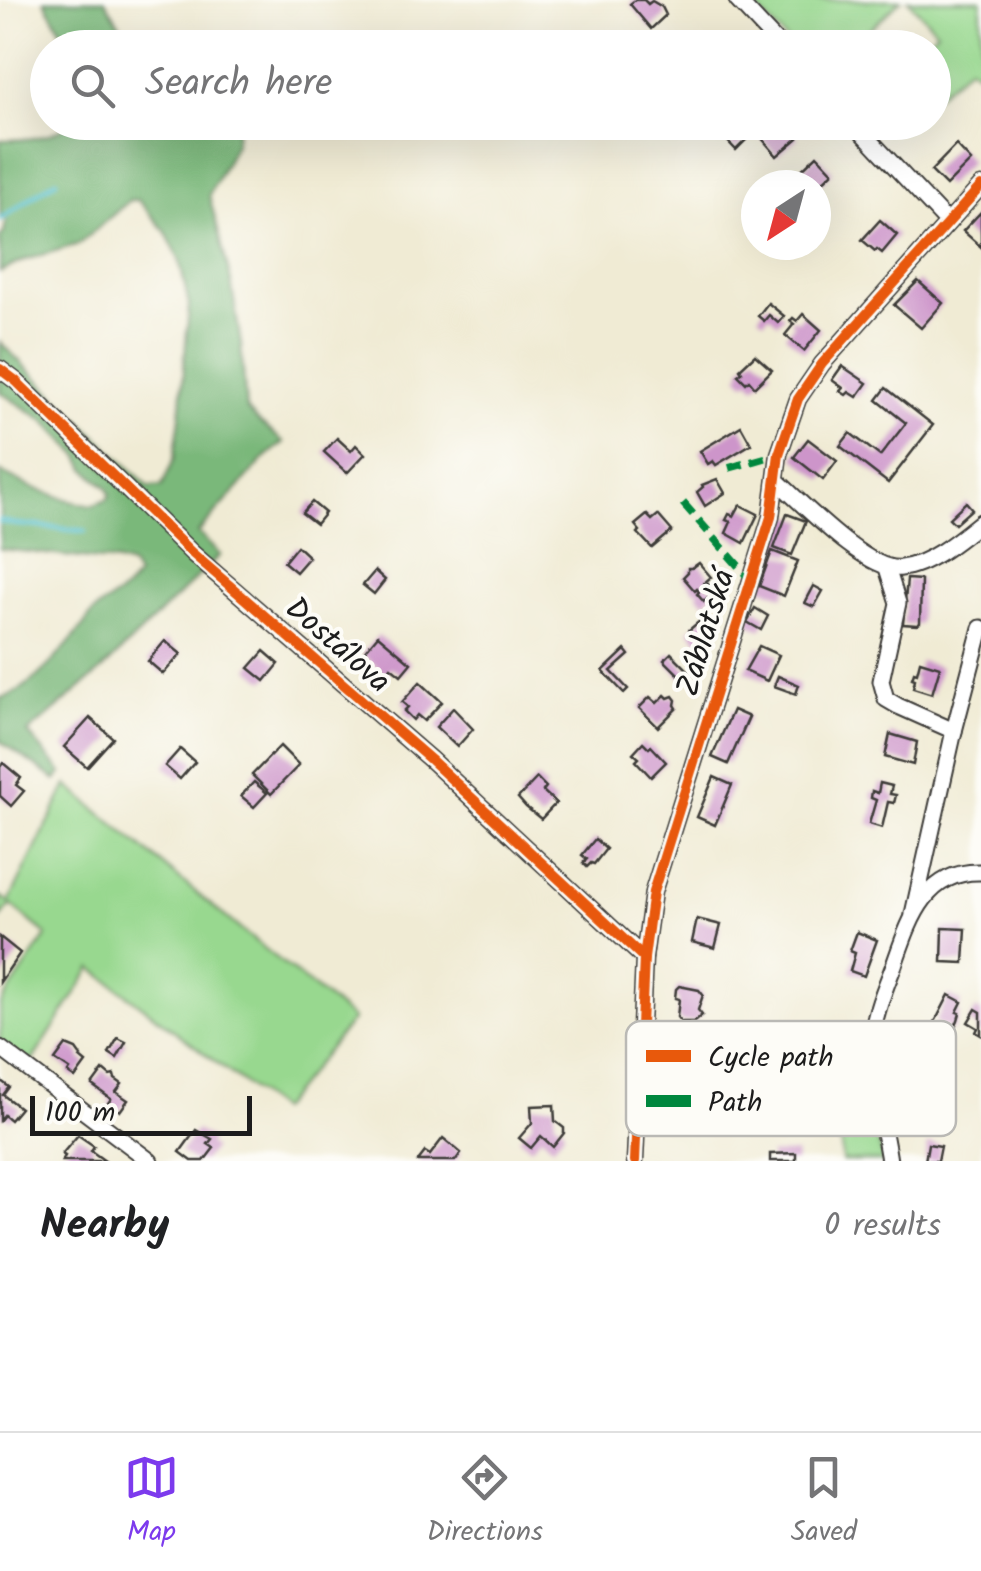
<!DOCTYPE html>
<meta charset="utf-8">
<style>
body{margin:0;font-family:Kalam,sans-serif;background:#f6f6f6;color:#202124}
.compass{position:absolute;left:741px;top:170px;width:90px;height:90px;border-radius:50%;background:#fff;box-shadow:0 10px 40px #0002;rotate:216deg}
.scale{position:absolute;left:30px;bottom:25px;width:222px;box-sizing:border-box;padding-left:10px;border:5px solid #1c1c1c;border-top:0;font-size:28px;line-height:35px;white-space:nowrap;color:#1c1c1c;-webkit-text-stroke:8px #fdfcf7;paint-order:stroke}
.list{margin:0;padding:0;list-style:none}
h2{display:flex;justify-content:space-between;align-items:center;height:130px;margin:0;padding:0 40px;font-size:42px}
h2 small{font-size:32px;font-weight:400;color:#757577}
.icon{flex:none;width:55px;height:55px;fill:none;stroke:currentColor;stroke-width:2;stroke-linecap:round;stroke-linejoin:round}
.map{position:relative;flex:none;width:981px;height:1161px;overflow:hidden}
.search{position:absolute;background:#fff;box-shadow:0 10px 40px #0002;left:30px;right:30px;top:30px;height:110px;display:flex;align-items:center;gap:25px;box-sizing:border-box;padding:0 35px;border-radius:55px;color:#757577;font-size:38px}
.sheet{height:270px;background:#fff}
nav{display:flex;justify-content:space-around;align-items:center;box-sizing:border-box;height:140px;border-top:2px solid #e0e0e0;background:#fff;font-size:28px;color:#757577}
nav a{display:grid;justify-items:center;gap:5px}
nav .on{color:#7c3aed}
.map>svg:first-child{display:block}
.green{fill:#98d88f;stroke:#5a7a56;stroke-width:2.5}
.forest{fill:#7ab87a;stroke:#4b6a4b;stroke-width:2.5}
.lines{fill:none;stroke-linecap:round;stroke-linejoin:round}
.stream{stroke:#55c1d0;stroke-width:5}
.building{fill:#cd95ca}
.minor-casing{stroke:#3c3b38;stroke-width:19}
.minor{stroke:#fff;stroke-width:15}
.quiet{stroke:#00873e;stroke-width:8;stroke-dasharray:15 8;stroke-linecap:butt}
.cycleway-casing{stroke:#fdfcf7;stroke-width:16}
.cycleway{stroke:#e8590c;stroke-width:10}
.labels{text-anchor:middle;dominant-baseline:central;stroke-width:8;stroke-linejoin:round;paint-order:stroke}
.street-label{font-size:32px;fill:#1c1c1c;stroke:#fdfcf7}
.key{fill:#fdfcf7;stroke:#bab9b5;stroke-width:2.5}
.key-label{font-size:28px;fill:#1c1c1c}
</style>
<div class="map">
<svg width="981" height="1161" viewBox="0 0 981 1161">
<rect width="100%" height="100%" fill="#fdfcf7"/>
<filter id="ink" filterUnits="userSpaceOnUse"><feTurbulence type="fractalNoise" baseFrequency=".01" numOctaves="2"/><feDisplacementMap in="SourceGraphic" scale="20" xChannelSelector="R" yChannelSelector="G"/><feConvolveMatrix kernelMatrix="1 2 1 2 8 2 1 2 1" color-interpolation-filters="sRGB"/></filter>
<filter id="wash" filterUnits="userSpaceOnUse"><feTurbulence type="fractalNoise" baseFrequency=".0048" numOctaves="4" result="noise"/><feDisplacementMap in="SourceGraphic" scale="40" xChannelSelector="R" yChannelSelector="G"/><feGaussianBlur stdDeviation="2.25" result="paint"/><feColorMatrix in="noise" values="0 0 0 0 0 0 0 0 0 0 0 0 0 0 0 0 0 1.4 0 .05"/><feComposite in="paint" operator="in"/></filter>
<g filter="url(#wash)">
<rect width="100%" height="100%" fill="#f0ebd4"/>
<!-- green -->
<g class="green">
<polygon points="749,0 901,0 851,47 794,48"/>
<polygon points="908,0 981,0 981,68 977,72 969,66 934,98 934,48 920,47 937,31"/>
<polygon points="67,785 240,929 353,1019 279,1110 92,968 29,1066 0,1043 0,1005 47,935 11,905 0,919 0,896 9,902"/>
<polygon points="866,1097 871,1127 885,1161 842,1161 839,1099"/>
</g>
<!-- forest -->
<g class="forest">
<path d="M44 0H105C116 17 127 46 149 47H71Z"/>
<path d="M70 123H238L235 144 209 195 231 281 241 344 246 409 259 422 284 442 267 456 198 533 220 555 103 669 28 733 62 773 56 780 0 741V698C27 694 62 652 79 631 85 625 88 617 94 612 109 599 127 593 137 576L131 566 118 562 0 549V472L33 488 72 501 91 506 107 500 110 494 107 488 86 469 80 457 45 421 0 392V342L149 487 162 486 174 459 180 417 189 305 179 259 165 231 138 200H130L79 244 25 260 0 272V237L4 233 6 220 0 215V188L2 186 0 183V140C26 140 49 139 70 123Z"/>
</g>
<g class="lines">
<!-- stream -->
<g class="stream">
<polyline points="0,220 56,180"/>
<polyline points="0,521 13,524 85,531"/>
</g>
</g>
<g id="blocks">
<!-- building -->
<g class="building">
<polygon points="635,0 644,0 648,4 652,1 662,7 666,15 651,29 630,4"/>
<polygon points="727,122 738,132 741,129 749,137 736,150 718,131"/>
<polygon points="775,122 786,122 798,138 777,156 760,136"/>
<polygon points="956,145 971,161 946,186 931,171"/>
<polygon points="817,155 833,172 816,188 816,185 807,185 797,174"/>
<polygon points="981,212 981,247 963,231"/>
<polygon points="880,220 897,235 882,253 877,249 875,251 862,240"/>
<polygon points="918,281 943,303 921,328 894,305"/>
<polygon points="768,303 784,316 778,323 769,315 764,321 758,316"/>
<polygon points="803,314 821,330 804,351 785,335 794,324 790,321 793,318 797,321"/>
<polygon points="755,355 772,370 755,387 749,380 746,383 738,375 742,372 740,369"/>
<polygon points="842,366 867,383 857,397 849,392 846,395 840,391 843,388 832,380"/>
<polygon points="886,388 933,425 888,483 840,446 850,433 880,456 906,423 877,400"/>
<polygon points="741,426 751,444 716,465 713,461 708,464 700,451"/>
<polygon points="337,438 351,451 356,445 365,454 347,473 324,452"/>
<polygon points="808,439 837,461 823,480 794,457"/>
<polygon points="717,479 725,493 705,506 697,492 703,487 702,485"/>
<polygon points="312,502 325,513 316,524 302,513"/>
<polygon points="966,502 972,509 955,524 949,518"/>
<polygon points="740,505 758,514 744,543 726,533 731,522 726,520 729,514 734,516"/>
<polygon points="787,514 806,521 792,555 774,548"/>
<polygon points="647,515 652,520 658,515 672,531 652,548 638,533 640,531 635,525"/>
<polygon points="297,546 309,557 296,572 284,562"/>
<polygon points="772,551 798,561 784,596 759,586"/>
<polygon points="699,563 711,577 704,583 706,585 708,584 715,592 704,602 697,594 699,592 697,589 695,591 683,577 688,572 688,568 692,568"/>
<polygon points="375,571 385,580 374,594 363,585"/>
<polygon points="907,579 921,580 920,623 917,625 903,624"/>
<polygon points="814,586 823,591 814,607 805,603"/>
<polygon points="755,608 768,616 761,630 747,622"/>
<polygon points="707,615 716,626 705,635 710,640 703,646 689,630"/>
<polygon points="378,635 411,663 401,675 391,667 385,674 362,654"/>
<polygon points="165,641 181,654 163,674 148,661"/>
<polygon points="759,646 779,655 767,681 745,671"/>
<polygon points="625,650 629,655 611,671 628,689 624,693 603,671"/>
<polygon points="264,651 279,664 265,681 249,668"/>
<polygon points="671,653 692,674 685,681 664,660"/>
<polygon points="920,661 940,667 932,694 913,688 915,679 912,678 914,672 917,673"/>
<polygon points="778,676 799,685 796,694 774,686"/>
<polygon points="420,682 442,702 424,721 417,715 413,720 404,711 408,707 402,702"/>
<polygon points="665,695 668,698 673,696 676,700 675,705 677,708 658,727 639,708 650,697 657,703"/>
<polygon points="453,708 473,729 457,747 436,727"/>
<polygon points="733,710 749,717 728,764 712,757"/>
<polygon points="90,718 113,738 87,767 64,747"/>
<polygon points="890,734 917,742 913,765 885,757"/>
<polygon points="643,742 649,748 651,746 666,762 651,777 636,761 639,758 633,753"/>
<polygon points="280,746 299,765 271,794 252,775"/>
<polygon points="180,749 195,762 180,779 165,766"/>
<polygon points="3,763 21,778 16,785 24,791 11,806 0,796 0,767"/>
<polygon points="714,777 732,785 715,825 697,817"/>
<polygon points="537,778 546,787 543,791 556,803 541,819 526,807 518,798"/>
<polygon points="254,782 267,793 254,807 241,796"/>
<polygon points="880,783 892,786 890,794 896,795 894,803 888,802 882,828 869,824 876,800 871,798 872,791 878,793"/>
<polygon points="595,839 606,849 594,864 591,863 587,867 583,863 587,859 582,855"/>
<polygon points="697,919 721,925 715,948 692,942"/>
<polygon points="943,928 966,929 964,963 942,962"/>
<polygon points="857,932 877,940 864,976 850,971 855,953 850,951"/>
<polygon points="0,937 20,953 0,982"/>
<polygon points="679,986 699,990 703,995 698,1010 702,1015 694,1022 681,1022 677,1017 679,999 675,998 676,989"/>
<polygon points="949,995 962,1002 957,1012 960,1013 958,1020 953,1031 935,1022"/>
<polygon points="976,1009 981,1012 981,1035 976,1032 978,1028 968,1022"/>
<polygon points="118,1038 126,1042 117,1058 109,1053"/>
<polygon points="66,1045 76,1049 81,1056 80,1058 86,1063 75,1078 68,1073 70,1070 55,1060"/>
<polygon points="103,1070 110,1076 114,1075 115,1079 122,1084 116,1092 128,1100 120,1111 108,1103 111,1099 92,1085"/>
<polygon points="0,1080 9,1087 3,1095 20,1108 10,1120 4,1115 0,1120"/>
<polygon points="554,1105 555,1121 564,1128 564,1133 553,1147 541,1136 531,1148 519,1138 532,1123 531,1106"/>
<polygon points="196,1130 212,1139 208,1144 214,1148 204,1161 192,1161 180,1152"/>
<polygon points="78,1135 94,1146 91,1151 105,1161 62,1161 65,1156 62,1154"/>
<polygon points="443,1138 461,1153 455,1161 418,1161 425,1152 430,1155"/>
<polygon points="928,1144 941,1146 938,1161 925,1161"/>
<polygon points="796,1153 796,1161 770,1161 770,1154"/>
</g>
</g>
</g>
<g filter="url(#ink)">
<use href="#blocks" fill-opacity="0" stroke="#3c3b38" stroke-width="2.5"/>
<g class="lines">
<!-- minor casing -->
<g class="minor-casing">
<g id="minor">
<polyline points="737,0 782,48"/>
<polyline points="853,122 947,222"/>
<polyline points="0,369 16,381 192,553 431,760 644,958"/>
<path d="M777 481C802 503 869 573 901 568 929 565 960 539 981 522"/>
<polyline points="887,568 898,603 881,681 886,699 898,706 954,731 913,914"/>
<polyline points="954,731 981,628"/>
<polyline points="0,1048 150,1161"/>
<polyline points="635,1161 644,958 653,892 771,517 779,454 798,399 822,364 981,186"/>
<path d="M889 1161C883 1119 868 1074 873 1031 876 1009 886 986 894 965 909 923 924 870 981 872"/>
</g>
</g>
<!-- minor -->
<use href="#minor" class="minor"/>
<!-- quiet -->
<g class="quiet">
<polyline points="729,468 779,454"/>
<polyline points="683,503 750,579"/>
</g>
<!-- cycleway casing -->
<g class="cycleway-casing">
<g id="cycleway">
<polyline points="0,369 16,381 192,553 431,760 644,958"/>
<polyline points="635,1161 644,958 653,892 771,517 779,454 798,399 822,364 981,186"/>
</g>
</g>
<!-- cycleway -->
<use href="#cycleway" class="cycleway"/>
</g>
</g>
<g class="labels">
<!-- street labels -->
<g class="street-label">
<text transform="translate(707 633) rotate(-73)">Záblatská</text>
<text transform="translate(337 646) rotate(41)">Dostálova</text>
</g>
</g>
<!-- legend -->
<rect x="626" y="1021" width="330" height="115" rx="15" class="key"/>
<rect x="646" y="1050" width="45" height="12" fill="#e8590c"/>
<rect x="646" y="1095" width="45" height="12" fill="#00873e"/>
<g class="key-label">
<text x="708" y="1066">Cycle path</text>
<text x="708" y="1111">Path</text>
</g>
</svg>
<svg class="compass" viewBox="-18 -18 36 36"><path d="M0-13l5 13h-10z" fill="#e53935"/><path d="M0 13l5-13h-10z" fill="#757577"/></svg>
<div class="scale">100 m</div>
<div class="search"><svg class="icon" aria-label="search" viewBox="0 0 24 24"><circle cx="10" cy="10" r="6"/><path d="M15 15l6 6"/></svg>Search here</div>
</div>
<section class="sheet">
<h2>Nearby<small>0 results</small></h2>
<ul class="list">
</ul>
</section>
<nav>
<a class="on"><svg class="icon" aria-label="map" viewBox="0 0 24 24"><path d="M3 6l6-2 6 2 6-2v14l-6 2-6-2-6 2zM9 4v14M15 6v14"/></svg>Map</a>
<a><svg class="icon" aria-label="directions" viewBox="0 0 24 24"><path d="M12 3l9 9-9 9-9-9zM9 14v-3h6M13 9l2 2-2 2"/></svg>Directions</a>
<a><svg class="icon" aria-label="saved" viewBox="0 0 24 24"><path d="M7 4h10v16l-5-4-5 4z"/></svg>Saved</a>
</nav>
